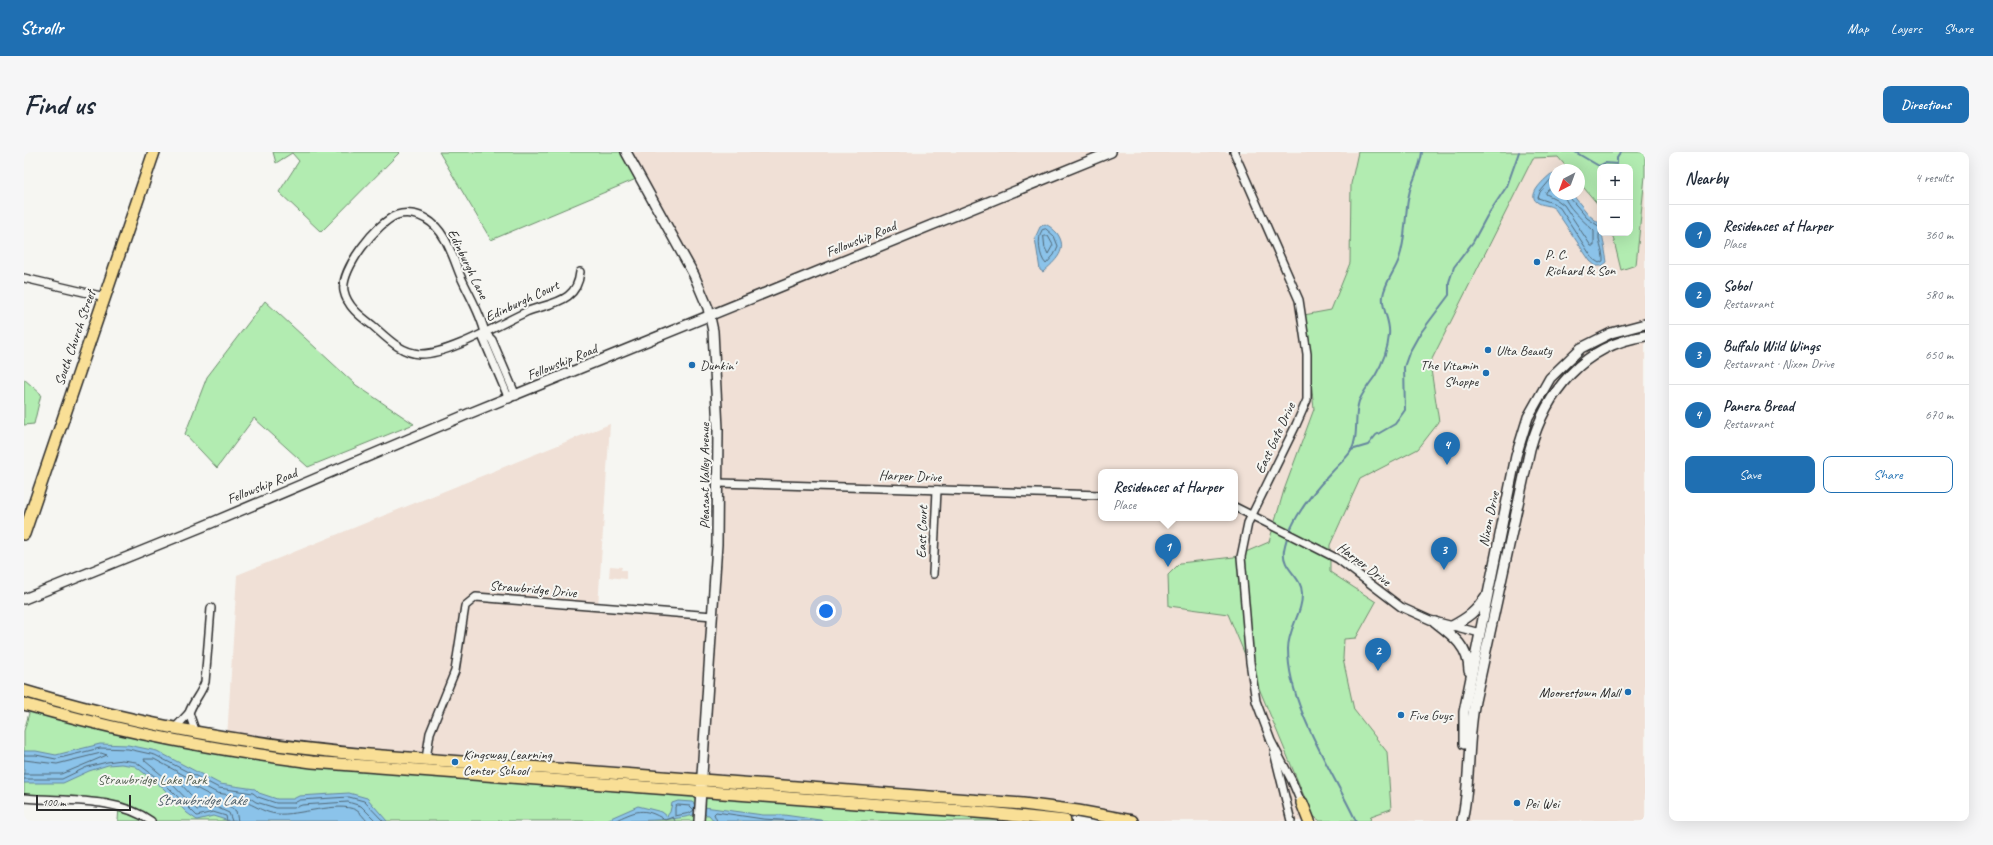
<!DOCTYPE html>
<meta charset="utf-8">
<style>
body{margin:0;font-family:Caveat,sans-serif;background:#f6f6f7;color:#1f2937}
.controls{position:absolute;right:12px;top:12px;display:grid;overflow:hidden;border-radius:8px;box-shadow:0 4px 16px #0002}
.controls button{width:36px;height:36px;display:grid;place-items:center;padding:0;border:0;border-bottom:1px solid #e0e1e3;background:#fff;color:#1f2937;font:20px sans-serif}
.compass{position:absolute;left:1525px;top:12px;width:36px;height:36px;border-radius:50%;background:#fff;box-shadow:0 4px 16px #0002;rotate:221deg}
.scale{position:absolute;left:12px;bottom:10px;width:95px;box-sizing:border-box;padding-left:4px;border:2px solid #2b2b2b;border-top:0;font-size:11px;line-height:14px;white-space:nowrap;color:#2b2b2b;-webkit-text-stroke:3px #f6f6f2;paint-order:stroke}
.you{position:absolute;left:802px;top:459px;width:14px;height:14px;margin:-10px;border:3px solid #fff;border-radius:50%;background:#1a73e8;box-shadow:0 0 0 6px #1a73e833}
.badge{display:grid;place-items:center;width:26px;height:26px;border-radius:50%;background:#1f6fb2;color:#fff;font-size:13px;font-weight:700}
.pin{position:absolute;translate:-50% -33px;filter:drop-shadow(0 1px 2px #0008)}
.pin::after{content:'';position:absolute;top:21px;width:14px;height:12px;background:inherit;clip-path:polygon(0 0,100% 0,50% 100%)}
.popup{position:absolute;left:1074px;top:317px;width:140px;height:52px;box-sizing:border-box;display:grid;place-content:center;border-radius:8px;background:#fff;filter:drop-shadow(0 1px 3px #0005);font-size:13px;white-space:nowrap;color:#747a83}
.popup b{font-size:15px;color:#1f2937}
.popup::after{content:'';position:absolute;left:50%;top:100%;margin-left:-8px;border:8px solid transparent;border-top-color:#fff}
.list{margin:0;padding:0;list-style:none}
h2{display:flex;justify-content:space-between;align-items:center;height:52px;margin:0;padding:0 16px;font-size:17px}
h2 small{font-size:13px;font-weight:400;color:#747a83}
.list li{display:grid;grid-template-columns:26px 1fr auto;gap:12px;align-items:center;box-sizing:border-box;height:60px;padding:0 16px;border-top:1px solid #e0e1e3}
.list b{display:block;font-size:15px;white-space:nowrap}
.list p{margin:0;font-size:13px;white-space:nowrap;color:#747a83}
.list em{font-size:13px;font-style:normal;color:#747a83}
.actions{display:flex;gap:8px;padding:12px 16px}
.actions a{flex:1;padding:9px 0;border:1px solid #1f6fb2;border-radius:8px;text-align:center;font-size:14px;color:#1f6fb2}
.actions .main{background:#1f6fb2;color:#fff}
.map{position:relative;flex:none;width:1621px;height:669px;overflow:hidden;border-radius:8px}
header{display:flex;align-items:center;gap:24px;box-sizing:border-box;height:56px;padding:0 20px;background:#1f6fb2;color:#fff}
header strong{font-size:19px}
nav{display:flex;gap:22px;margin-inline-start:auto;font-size:14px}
.intro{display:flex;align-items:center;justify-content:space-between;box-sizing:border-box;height:96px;padding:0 24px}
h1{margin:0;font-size:28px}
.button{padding:10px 18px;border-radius:8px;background:#1f6fb2;color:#fff;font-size:14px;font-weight:700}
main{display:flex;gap:24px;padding:0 24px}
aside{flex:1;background:#fff;border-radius:8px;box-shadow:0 4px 16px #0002}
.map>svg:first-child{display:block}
.built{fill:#f0e0d6;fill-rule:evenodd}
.green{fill:#b2ecb1;stroke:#6e8c6e}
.water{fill:#8bc3ea;stroke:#65869e}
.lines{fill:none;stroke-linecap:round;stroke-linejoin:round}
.shore{stroke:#516877;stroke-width:1}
.stream{stroke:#65869e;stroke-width:2}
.minor-casing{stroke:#2b2b2b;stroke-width:10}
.tertiary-casing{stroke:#2b2b2b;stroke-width:12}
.primary-casing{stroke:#2b2b2b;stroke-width:14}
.trunk-casing{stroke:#2b2b2b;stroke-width:14}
.minor{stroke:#f6f6f2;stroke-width:7}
.tertiary{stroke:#f6f6f2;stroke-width:9}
.primary{stroke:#f9df96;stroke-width:11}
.trunk{stroke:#f9df96;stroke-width:11}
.poi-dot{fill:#1f6fb2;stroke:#f6f6f2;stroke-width:1.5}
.labels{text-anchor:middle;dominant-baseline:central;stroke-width:4;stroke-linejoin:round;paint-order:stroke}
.street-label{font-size:14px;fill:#2b2b2b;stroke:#f6f6f2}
.poi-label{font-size:14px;fill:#2b2b2b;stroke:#f6f6f2;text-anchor:start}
.park-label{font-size:14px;fill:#4d5b4c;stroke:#f6f6f2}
.water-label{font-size:15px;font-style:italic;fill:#485964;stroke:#f6f6f2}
</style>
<header>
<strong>Strollr</strong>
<nav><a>Map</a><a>Layers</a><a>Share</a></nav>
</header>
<div class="intro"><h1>Find us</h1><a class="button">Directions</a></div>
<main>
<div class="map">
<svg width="1621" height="669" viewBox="0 0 1621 669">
<rect width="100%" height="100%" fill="#f6f6f2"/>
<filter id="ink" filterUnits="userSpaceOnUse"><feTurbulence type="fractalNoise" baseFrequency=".025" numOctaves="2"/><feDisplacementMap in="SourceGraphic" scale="8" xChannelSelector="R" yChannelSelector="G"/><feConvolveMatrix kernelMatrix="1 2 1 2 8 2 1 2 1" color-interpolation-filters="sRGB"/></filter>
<g filter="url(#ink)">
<!-- built -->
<g class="built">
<path d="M601 0H1621V669H1108L1071 662 203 586 213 423 586 272 574 455 689 464 694 331 686 164ZM1576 15H1606V81H1576ZM1531 18H1555V42H1531ZM1077 320H1211V366H1077Z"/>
<polygon points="586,414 598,415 597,418 602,418 602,427 585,425"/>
</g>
<!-- green -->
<g class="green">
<polygon points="249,0 376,0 297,80 255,40 275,9 268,1 252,11"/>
<polygon points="415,0 603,0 617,25 467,88"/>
<polygon points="1334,0 1621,0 1621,24 1612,113 1597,118 1588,81 1606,81 1606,15 1576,15 1576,55 1555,30 1555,18 1545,18 1534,5 1509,6 1406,211 1415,270 1394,297 1336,327 1306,393 1306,420 1352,450 1332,486 1320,487 1319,507 1330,558 1363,600 1367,657 1347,664 1346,669 1296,669 1288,663 1204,462 1145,454 1144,423 1156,411 1210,405 1245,390 1260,338 1290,257 1280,163 1307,158 1326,111 1327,32"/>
<polygon points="241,149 332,233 390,272 284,315 230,266 193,316 161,282 183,225"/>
<polygon points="0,227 17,242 10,272 0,273"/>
<polygon points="7,554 194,597 1041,669 94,669 95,654 0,646 0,579"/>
</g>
<!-- water -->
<g class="water">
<path d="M1527 22 1531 23V42H1548L1565 63 1576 72V81H1578L1583 110 1578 114H1572L1566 109 1531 57C1525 52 1518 54 1513 50 1502 43 1522 26 1527 22Z"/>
<path d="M1021 72C1026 74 1029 77 1033 81 1045 98 1031 109 1019 120L1016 118 1011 86 1016 75Z"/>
<polygon points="76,592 104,593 133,599 196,632 231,637 235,641 253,647 269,647 275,644 325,641 343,646 363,669 205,669 189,664 173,668 163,661 139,636 111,614 97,612 84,613 65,619 39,631 0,631 0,599 12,599 32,603"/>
<path d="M654 649 668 650 673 654 739 663H760L803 669H690L685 663 672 662C657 669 602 669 580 669L614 654 638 660 643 664 646 660 648 651Z"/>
</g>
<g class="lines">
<!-- shore -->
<g class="shore">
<path d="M1531 26 1527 27 1516 40 1514 46 1529 51 1536 56 1569 107 1575 111 1579 109C1580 99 1572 88 1576 79"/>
<path d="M1531 32 1522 40V42L1532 47 1540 53 1567 94H1570V79C1561 70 1541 54 1540 42"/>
<polyline points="1545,42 1546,46 1563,66 1576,75"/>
<path d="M1022 77 1030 84 1034 94 1030 103 1022 112C1015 105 1013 86 1018 78Z"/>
<polygon points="1020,84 1024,84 1029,93 1024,102 1021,96"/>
<polyline points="0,603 12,603 32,607 76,596 104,597 131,603 195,636 229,641 234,645 252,651 270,651 276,648 325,645 340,649 359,669"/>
<polyline points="0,608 33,612 77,601 83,603 38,622 0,622"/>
<polyline points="0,627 38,627 63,615 83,610 98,608 112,610 142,633 173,664 189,660 202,664 203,669"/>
<polygon points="159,629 189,645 190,648 175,652 157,632"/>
<polygon points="654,653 666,654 670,658 666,661 651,664 651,655"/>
<polyline points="208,669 205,661 192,655 173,658 145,629 121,609 120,607 130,607 193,641 226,646 232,650 252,656 270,656 278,653 324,650 337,654 352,669"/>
<path d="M214 669 212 659 202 652V648C208 648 218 649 224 651 233 655 242 661 253 662 274 664 314 649 332 658 336 660 340 666 343 669"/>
<path d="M590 669C612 659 619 654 641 668L649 665 651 669"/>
<polyline points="693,669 690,662 692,660 739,667 772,669"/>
</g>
<!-- stream -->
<g class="stream">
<polyline points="1551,0 1575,14 1581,11 1593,12 1593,6 1597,0"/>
<polyline points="1327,298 1344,293 1352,283 1371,272 1381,258 1380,215 1385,201 1395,183 1425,143 1425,130 1430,115 1449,90 1463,64 1483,34 1495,0"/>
<path d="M1332 669C1308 618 1264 554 1264 497 1264 476 1279 461 1278 441 1278 424 1257 417 1260 398 1265 369 1287 342 1307 321 1313 314 1322 307 1327 299 1335 285 1330 264 1335 249 1339 240 1345 232 1351 224 1358 212 1364 197 1365 183 1367 169 1357 157 1359 144 1361 130 1371 119 1375 107 1383 84 1380 61 1386 38 1390 25 1397 14 1398 0"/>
</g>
<!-- minor casing -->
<g class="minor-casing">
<g id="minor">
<polyline points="1210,0 1275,148 1283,202 1283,248 1272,273 1224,371 1217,405 1226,510 1232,549 1247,589 1268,629 1279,655"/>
<polyline points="0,126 81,145"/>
<polyline points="461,181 459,186 485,247"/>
<path d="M492 244 468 188 461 181C457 162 445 143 437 125 429 106 422 78 402 67 394 62 382 60 373 63 353 70 316 118 320 139 323 154 336 164 348 173 362 185 376 201 396 202 424 203 476 172 502 160 516 154 532 153 544 144 552 138 555 130 556 120"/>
<polyline points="694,331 1077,343"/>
<polyline points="1211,355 1314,407 1377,455 1406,468 1456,481"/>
<polyline points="909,422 913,338"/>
<path d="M165 561C169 549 177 542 181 530L187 456"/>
<polyline points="150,577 165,561 172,581"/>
<polyline points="1250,600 1267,669"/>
<polyline points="402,607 406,581 431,519 441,454 452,445 689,464"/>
<path d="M0 646C42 650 91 644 127 669"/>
</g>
</g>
<!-- tertiary casing -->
<g class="tertiary-casing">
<g id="tertiary">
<polyline points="602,0 670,123 684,156 689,179 694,277 693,392 675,669"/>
<polyline points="0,447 180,374 444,262 1087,0"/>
<path d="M1411 470C1428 483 1445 495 1445 519"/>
<path d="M1428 474C1443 466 1453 459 1461 445"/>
<polyline points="1440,592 1440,560 1492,304 1504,265 1526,226 1557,196 1587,181 1621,172"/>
<path d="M1438 669C1447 629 1443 589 1451 549L1506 297C1522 240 1559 193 1621 184"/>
</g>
</g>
<!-- primary casing -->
<g class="primary-casing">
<polyline id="primary" points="0,382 130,0"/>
</g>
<!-- trunk casing -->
<g class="trunk-casing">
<g id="trunk">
<path d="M0 539C113 573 228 593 345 603L999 652 1054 659 1108 669"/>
<path d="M0 552C94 579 190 598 288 610L965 661 1041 669"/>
<polyline points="1278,651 1285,669"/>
</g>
</g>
<!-- minor -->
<use href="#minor" class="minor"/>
<!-- tertiary -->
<use href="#tertiary" class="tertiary"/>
<!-- primary -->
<use href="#primary" class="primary"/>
<!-- trunk -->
<use href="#trunk" class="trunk"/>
</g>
</g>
<!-- markers -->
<g class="poi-dot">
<circle cx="1513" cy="110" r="4"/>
<circle cx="1464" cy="198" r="4"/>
<circle cx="668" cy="213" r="4"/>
<circle cx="1462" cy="221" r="4"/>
<circle cx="1604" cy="540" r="4"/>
<circle cx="1377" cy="563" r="4"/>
<circle cx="431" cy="610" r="4"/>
<circle cx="1493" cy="651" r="4"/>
</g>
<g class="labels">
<!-- street labels -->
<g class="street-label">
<text transform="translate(837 87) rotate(-22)">Fellowship Road</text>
<text transform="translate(444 112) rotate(64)">Edinburgh Lane</text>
<text transform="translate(498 149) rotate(-25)">Edinburgh Court</text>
<text transform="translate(51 186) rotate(-71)">South Church Street</text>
<text transform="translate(538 210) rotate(-22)">Fellowship Road</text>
<text transform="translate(1251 286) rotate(-65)">East Gate Drive</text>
<text transform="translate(680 324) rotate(-90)">Pleasant Valley Avenue</text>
<text transform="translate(886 324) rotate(2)">Harper Drive</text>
<text transform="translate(238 334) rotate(-22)">Fellowship Road</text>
<text transform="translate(1465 367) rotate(-78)">Nixon Drive</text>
<text transform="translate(898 380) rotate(-88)">East Court</text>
<text transform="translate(1340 412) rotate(37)">Harper Drive</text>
<text transform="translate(509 437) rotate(5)">Strawbridge Drive</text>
</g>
<!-- poi labels -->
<g class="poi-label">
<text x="1521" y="102">P. C.<tspan x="1521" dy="16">Richard &amp; Son</tspan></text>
<text x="1472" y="198">Ulta Beauty</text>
<text x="676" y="213">Dunkin'</text>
<text x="1454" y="213" text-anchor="end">The Vitamin<tspan x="1454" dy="16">Shoppe</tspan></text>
<text x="1596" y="540" text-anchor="end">Moorestown Mall</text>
<text x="1385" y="563">Five Guys</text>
<text x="439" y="602">Kingsway Learning<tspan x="439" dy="16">Center School</tspan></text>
<text x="1501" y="651">Pei Wei</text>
</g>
<!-- park labels -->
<g class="park-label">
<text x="128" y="627">Strawbridge Lake Park</text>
</g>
<!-- water labels -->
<g class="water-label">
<text x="177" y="648">Strawbridge Lake</text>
</g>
</g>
</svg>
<div class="controls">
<button>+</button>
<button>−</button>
</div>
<svg class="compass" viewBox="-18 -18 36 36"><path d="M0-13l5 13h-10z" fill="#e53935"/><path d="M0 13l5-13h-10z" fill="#747a83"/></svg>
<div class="scale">100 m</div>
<div class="you"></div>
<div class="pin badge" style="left:1144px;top:415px">1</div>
<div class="popup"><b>Residences at Harper</b>Place</div>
<div class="pin badge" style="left:1354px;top:519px">2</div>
<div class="pin badge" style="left:1420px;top:418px">3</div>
<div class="pin badge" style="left:1423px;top:313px">4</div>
</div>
<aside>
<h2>Nearby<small>4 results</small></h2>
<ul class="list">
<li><span class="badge">1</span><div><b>Residences at Harper</b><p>Place</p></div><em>360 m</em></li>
<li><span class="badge">2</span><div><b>Sobol</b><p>Restaurant</p></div><em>580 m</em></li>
<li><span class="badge">3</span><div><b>Buffalo Wild Wings</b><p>Restaurant · Nixon Drive</p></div><em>650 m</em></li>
<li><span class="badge">4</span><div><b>Panera Bread</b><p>Restaurant</p></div><em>670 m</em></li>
</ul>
<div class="actions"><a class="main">Save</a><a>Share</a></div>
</aside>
</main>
